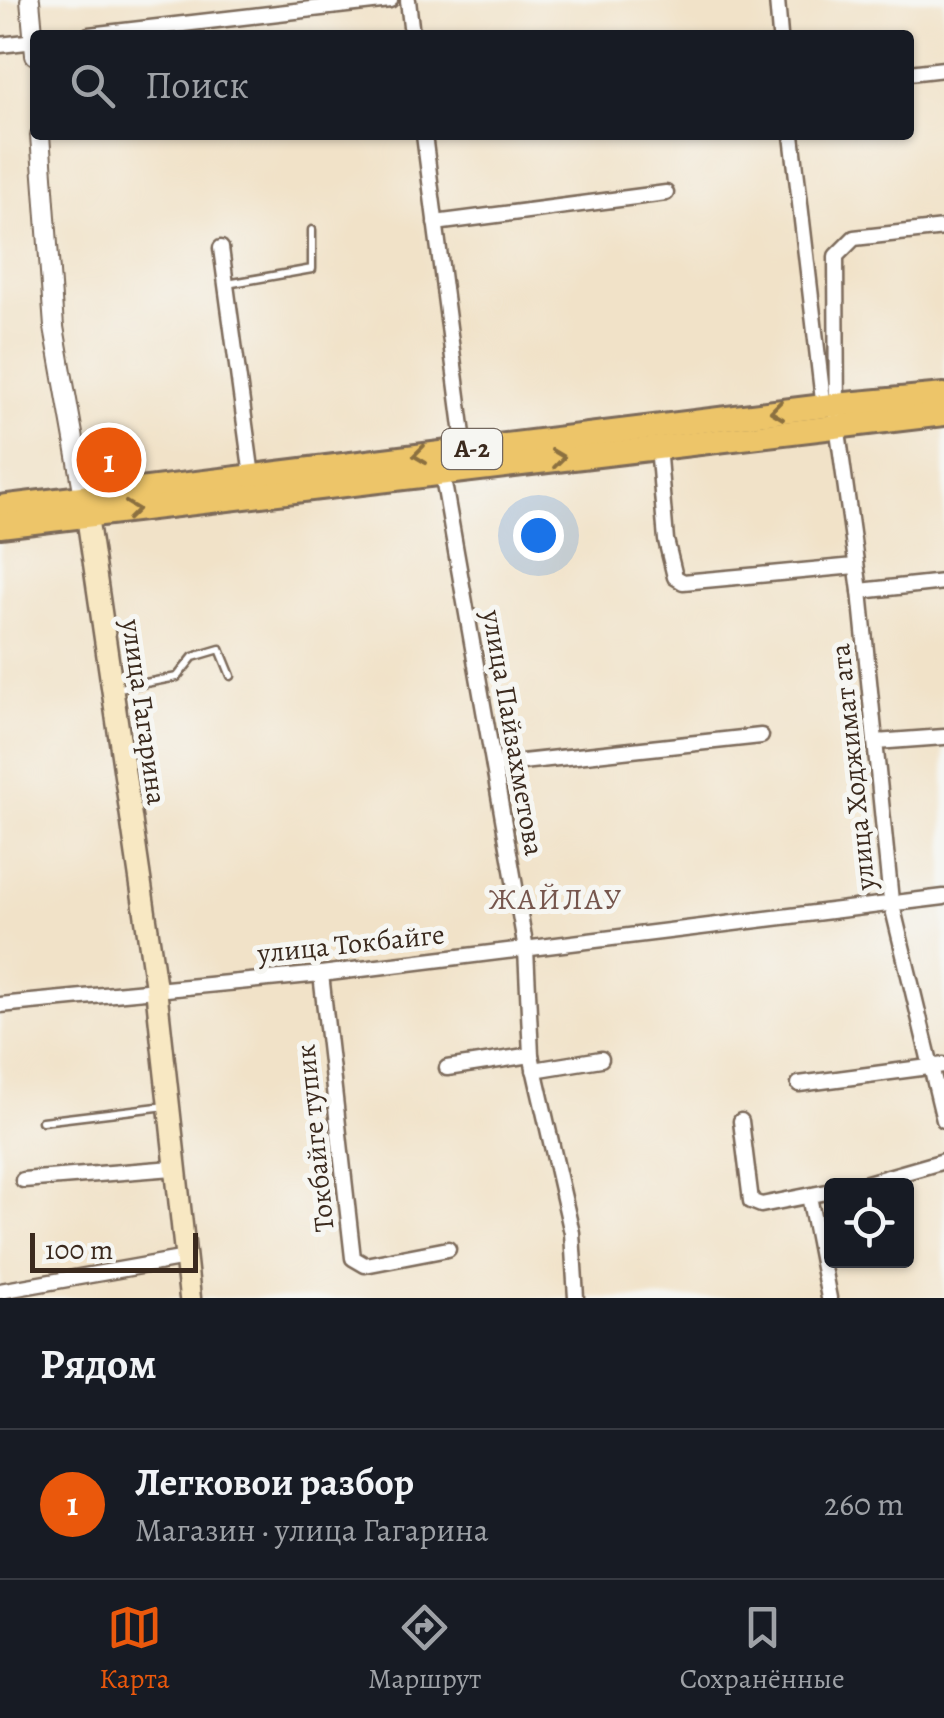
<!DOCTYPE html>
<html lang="ru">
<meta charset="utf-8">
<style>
body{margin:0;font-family:Alegreya,serif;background:#20242c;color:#f1f3f6}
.controls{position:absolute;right:30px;bottom:30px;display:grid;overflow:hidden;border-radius:10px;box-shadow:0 2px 8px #0004}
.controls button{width:90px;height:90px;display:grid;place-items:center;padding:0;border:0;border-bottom:2px solid #363941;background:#171b24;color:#f1f3f6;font:50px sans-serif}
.scale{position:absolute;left:30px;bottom:25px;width:168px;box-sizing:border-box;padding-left:10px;border:5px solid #3b2a1e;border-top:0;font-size:28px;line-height:35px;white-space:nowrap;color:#3b2a1e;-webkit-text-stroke:8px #f6f6f2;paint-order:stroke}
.you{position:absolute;left:538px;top:535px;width:35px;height:35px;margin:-25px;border:8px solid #fff;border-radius:50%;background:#1a73e8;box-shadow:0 0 0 15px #1a73e833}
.badge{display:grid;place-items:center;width:65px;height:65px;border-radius:50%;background:#ea580c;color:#fff;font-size:32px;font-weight:700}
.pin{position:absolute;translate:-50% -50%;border:5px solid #fff;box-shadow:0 2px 10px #0006}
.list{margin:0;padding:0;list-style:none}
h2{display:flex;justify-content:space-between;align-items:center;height:130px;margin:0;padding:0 40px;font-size:42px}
h2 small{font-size:32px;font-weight:400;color:#9ea1a6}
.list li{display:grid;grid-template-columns:65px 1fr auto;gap:30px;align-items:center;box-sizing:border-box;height:150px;padding:0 40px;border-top:2px solid #363941}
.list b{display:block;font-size:38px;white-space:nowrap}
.list p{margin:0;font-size:32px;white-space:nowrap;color:#9ea1a6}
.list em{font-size:32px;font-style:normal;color:#9ea1a6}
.icon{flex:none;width:55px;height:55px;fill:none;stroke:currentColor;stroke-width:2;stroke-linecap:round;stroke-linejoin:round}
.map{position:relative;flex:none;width:944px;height:1298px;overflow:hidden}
.search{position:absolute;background:#171b24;box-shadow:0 2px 8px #0004;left:30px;right:30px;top:30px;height:110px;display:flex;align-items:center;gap:25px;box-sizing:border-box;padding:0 35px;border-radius:10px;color:#9ea1a6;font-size:38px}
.sheet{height:280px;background:#171b24}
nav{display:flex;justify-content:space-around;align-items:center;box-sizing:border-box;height:140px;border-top:2px solid #363941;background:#171b24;font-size:28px;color:#9ea1a6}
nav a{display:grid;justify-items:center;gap:5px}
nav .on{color:#ea580c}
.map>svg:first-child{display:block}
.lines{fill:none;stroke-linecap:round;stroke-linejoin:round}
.service-casing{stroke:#7b6a5a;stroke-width:11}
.minor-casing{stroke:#7b6a5a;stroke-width:19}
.tertiary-casing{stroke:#7b6a5a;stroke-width:22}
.secondary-casing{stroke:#7b6a5a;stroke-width:25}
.trunk-casing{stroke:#7b6a5a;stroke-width:28}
.service{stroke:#fff;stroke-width:6}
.minor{stroke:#fff;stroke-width:14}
.tertiary{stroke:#fff;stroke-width:18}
.secondary{stroke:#f8e8c3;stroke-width:20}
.trunk{stroke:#edc569;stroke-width:22}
.oneway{stroke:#8b7040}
.labels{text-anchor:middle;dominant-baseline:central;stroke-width:10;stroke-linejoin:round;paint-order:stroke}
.shield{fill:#f6f6f2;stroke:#73675e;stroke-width:2.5}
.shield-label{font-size:25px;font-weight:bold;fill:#3b2a1e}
.street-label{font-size:28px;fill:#3b2a1e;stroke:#f6f6f2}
.neighbourhood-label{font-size:30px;letter-spacing:2.5px;fill:#76564d;stroke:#f6f6f2}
</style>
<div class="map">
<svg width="944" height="1298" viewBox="0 0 944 1298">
<rect width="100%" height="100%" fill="#f6f6f2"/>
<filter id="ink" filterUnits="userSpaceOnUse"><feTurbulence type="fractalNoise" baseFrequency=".01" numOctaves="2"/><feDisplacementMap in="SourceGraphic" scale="20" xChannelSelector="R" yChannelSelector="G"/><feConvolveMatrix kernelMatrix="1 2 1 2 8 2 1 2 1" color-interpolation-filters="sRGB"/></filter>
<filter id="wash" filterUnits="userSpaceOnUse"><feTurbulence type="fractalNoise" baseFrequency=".0048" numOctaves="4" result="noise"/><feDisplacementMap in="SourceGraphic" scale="40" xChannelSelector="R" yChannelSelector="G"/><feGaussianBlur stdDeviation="2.25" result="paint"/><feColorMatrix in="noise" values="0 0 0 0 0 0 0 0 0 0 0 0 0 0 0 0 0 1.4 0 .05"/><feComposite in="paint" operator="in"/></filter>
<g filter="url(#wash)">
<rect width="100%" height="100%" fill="#f1e2c8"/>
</g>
<g filter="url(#ink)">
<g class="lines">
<!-- service casing -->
<g class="service-casing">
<g id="service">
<polyline points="227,284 312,269 312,230"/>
<polyline points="114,689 177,677 193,657 220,649 231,676"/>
<polyline points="42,1121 166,1106"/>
</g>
</g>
<!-- minor casing -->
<g class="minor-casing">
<g id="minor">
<polyline points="408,0 412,35"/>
<polyline points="777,0 780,35"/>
<polyline points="89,35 390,0"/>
<polyline points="0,45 35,41"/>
<polyline points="909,73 944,69"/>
<polyline points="424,135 465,450"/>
<polyline points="792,135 824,409"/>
<polyline points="435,223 666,193"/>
<polyline points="944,228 854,238 836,256 837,424 860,591 891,901 944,1120"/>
<polyline points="221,248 252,476"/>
<polyline points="658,446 666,540 675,577 683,582 855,566"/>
<polyline points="442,472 526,949 531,1055 572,1233 576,1298"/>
<polyline points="860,591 944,582"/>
<polyline points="876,742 944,737"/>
<polyline points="494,765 761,736"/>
<polyline points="321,974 353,1258 365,1265 448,1249"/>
<polyline points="0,1005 321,974 944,897"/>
<polyline points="447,1068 531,1055"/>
<polyline points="534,1070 601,1059"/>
<polyline points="799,1084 944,1065"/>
<polyline points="741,1121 751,1201 761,1205 832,1191"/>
<polyline points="23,1180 173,1168"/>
<polyline points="857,1186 944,1161"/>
<polyline points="809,1196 829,1298"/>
<polyline points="0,1291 186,1258"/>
</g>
</g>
<!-- tertiary casing -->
<g class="tertiary-casing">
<g id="tertiary">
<polyline points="30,0 35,55"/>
<polyline points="40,135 54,327 84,496"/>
</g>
</g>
<!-- secondary casing -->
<g class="secondary-casing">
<polyline id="secondary" points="85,502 156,988 190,1298"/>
</g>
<!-- trunk casing -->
<g class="trunk-casing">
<g id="trunk">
<polyline points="0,507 824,406 944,395"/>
<polyline points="0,526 944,414"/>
</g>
</g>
<!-- service -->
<use href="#service" class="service"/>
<!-- minor -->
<use href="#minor" class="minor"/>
<!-- tertiary -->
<use href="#tertiary" class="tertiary"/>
<!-- secondary -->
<use href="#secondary" class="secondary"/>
<!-- trunk -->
<use href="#trunk" class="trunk"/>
</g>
<!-- one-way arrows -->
<defs><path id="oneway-chevron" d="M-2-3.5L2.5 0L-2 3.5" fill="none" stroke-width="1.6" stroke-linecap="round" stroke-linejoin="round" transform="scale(2.5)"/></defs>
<g class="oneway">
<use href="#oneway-chevron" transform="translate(777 411) rotate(173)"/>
<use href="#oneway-chevron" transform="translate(420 455) rotate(173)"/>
<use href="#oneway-chevron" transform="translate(558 458) rotate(-7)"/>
<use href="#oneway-chevron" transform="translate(132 510) rotate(-7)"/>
</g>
</g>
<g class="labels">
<!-- shield labels -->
<rect class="shield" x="442" y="429" width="60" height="40" rx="8"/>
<g class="shield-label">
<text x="472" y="449">A-2</text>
</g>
<!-- street labels -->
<g class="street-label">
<text transform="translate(144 712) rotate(82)">улица Гагарина</text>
<text transform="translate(513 733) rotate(80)">улица Пайзахметова</text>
<text transform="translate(853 767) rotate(-96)">улица Ходжимат ата</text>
<text transform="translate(351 944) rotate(-6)">улица Токбайге</text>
<text transform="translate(315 1138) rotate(-96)">Токбайге тупик</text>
</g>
<!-- neighbourhood labels -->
<g class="neighbourhood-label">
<text x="556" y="899">ЖАЙЛАУ</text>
</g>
</g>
</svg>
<div class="controls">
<button><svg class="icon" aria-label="locate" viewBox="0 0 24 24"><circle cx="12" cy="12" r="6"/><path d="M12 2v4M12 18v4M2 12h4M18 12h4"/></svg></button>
</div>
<div class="scale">100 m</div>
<div class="you"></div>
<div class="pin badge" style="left:109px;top:460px">1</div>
<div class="search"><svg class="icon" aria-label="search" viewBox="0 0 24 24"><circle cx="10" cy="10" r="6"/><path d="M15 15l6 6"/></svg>Поиск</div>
</div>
<section class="sheet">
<h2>Рядом<small></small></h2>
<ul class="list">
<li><span class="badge">1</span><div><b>Легковои разбор</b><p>Магазин · улица Гагарина</p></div><em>260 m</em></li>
</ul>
</section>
<nav>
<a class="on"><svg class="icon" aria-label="map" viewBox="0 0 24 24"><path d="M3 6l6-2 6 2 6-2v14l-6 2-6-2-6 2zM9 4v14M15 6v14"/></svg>Карта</a>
<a><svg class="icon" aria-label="directions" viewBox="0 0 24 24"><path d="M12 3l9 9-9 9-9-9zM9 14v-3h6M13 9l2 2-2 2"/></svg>Маршрут</a>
<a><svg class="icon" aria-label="saved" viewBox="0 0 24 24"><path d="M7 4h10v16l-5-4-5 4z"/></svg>Сохранённые</a>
</nav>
